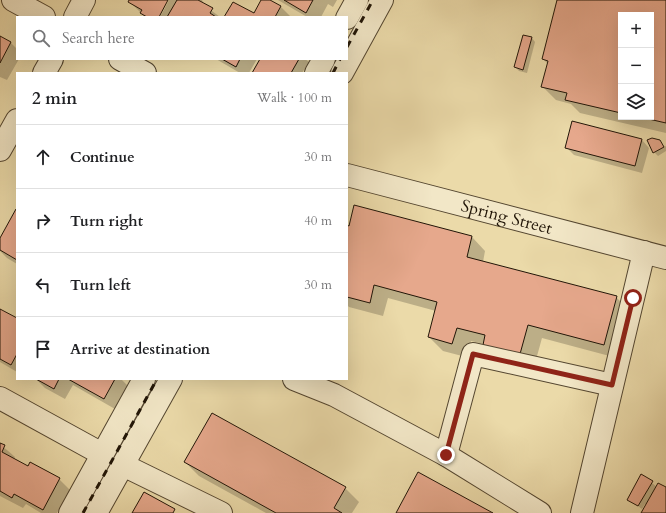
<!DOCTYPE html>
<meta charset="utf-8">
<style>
body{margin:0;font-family:Cardo,serif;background:#f6f6f6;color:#202124}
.controls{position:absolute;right:12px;top:12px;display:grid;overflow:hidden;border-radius:0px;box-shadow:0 4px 16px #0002}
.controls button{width:36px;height:36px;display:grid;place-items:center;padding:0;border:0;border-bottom:1px solid #e0e0e0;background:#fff;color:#202124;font:20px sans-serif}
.stop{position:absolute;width:12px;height:12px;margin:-9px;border:3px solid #8f2418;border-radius:50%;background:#fff}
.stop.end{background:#8f2418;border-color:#fff;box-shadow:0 1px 4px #0008}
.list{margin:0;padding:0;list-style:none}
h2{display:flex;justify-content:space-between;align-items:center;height:52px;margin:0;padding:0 16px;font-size:17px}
h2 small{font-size:13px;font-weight:400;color:#757577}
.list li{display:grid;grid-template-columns:26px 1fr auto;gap:12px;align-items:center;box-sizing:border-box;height:64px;padding:0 16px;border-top:1px solid #e0e0e0}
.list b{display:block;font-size:15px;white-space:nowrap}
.list em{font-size:13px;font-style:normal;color:#757577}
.icon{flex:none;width:22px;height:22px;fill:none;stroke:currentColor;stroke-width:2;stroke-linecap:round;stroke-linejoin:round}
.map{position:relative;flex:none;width:666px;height:513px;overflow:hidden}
.search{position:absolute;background:#fff;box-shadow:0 4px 16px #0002;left:16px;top:16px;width:332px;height:44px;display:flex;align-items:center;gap:10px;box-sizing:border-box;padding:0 14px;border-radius:0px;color:#757577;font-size:15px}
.panel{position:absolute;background:#fff;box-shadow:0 4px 16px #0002;left:16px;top:72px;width:332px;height:308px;border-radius:0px}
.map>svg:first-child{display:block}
.shadow{fill:#0003;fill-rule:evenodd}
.building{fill:#e6a88c;stroke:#211507}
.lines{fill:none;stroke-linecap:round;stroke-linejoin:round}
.minor-casing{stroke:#544630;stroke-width:24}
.minor{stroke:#f2e7c7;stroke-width:22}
.rail{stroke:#211507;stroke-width:3;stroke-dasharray:7 7;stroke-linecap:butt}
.route{stroke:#8f2418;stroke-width:5}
.labels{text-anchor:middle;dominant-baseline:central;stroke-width:3.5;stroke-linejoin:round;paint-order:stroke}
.street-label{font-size:17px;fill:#211507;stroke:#f2e7c7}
</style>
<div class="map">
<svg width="666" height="513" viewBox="0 0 666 513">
<rect width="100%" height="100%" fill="#ebdaa9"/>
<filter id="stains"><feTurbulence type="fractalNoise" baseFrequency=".005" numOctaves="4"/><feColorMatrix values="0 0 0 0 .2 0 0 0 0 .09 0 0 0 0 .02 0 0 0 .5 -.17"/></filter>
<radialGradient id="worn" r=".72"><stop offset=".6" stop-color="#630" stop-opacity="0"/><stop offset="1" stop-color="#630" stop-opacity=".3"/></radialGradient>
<!-- shadow -->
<g class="shadow">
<polygon points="130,0 167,0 157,17 145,17 129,1"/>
<polygon points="169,0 202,0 204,5 220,17 160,17"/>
<polygon points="262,0 268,0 281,7 291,17 226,17 254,15"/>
<polygon points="278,0 337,0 333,7 328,4 321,17 307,17"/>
<path d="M558 0H666V133L580 113 571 104 556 100 542 86 548 64 543 59ZM621 15H651V117H621Z"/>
<polygon points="523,36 532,38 535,42 527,73 519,71 515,67"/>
<polygon points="0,37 11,43 17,49 17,59 19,59 7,80 0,77"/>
<polygon points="216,59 257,59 249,73 240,73"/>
<polygon points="261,59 305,59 309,62 302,73 253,73"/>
<polygon points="642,140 649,148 642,173 574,155 566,147"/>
<polygon points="659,141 664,147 666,146 666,151 658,156 654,152"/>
<polygon points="355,206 472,237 485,251 483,262 616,297 630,311 617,358 542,338 534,367 484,344 471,341 466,357 443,351 429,337 436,311 388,298 383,316 349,307 347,305 347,225 349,228"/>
<polygon points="17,210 17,264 7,258 0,251 0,240"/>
<polygon points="0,310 17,319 17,372 0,362"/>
<polygon points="36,379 121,379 128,386 115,409 73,385 65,399 45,388"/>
<polygon points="0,444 15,457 14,459 28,467 59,479 70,490 57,513 41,513 26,504 23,508 0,496"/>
<polygon points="185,462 345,488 359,502 352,513 266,513 199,476"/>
<polygon points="642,475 657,487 666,488 666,513 643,513 647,505 645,504 642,509 628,499"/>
</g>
<!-- building -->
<g class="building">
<polygon points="129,0 168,0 159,17 147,17 140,13 142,10 128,2"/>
<polygon points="177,0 198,0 213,8 210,13 216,17 167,17"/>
<polygon points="261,0 270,0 281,6 275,17 224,17 233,2 254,13"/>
<polygon points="284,0 313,0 306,13"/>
<polygon points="557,0 666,0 666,123 640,117 651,117 651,15 621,15 621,113 565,100 567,93 541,87 548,61 542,59"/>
<polygon points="523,35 532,37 523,70 514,67"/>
<polygon points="0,36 11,42 0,63"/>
<polygon points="222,59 240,59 236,67"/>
<polygon points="260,59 299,59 291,73 252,73"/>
<polygon points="572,121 642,139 635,166 565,148"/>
<polygon points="652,138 660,140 664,147 653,153 647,140"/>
<polygon points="354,205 472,236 467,257 617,296 604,345 528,325 520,354 483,345 485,335 457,328 452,344 428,337 437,302 374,285 370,303 347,297 347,225 349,226"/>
<polygon points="16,209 17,209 17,260 0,250 0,238"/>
<polygon points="0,309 17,318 17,354 11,365 0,359"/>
<polygon points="36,379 59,379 54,389"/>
<polygon points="68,379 115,379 104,399"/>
<polygon points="212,413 346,487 334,508 342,513 276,513 184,462"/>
<polygon points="0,443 5,445 2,452 28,466 30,462 60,478 43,510 14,494 12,498 0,491"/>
<polygon points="418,472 493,513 396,513"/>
<polygon points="641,474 653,481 638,506 627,500"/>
<polygon points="658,483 666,487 666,513 641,513"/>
<polygon points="144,492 175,509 173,513 132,513"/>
</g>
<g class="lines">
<!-- minor casing -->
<g class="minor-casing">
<g id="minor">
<polyline points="13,0 44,17"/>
<polyline points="75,17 84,0"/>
<polyline points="347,18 357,0"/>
<polyline points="120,59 145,73"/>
<polyline points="44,73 52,59"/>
<polyline points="316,73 324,59"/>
<polyline points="342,73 382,0"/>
<polyline points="0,150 17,120"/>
<path id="s1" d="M347 175 666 258"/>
<polyline points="294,379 334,395 446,455 473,354 612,385"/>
<polyline points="0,398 102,454"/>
<polyline points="446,455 540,513"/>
<polyline points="123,465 221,513"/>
<polyline points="70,513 144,379"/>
<polyline points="96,513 171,379"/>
<polyline points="582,513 644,252"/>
</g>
</g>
<!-- minor -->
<use href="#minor" class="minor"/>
<!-- rail -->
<g class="rail">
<polyline points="347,47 373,0"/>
<polyline points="333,73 340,59"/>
<polyline points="83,513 157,379"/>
</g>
</g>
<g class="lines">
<!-- route -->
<polyline class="route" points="446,455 473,354 612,385 633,298"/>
</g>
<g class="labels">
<!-- street labels -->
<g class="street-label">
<text stroke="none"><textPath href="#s1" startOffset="165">Spring Street</textPath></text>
</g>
</g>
<rect width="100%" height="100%" filter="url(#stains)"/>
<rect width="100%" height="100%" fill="url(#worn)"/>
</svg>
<div class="controls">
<button>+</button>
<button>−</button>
<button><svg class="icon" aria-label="layers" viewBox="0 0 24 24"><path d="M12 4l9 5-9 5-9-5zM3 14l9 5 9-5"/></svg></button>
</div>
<div class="stop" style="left:633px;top:298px"></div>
<div class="stop end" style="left:446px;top:455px"></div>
<div class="search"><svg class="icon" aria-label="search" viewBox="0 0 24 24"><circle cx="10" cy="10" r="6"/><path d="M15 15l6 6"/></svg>Search here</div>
<section class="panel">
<h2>2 min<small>Walk · 100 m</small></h2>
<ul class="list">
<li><svg class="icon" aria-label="ahead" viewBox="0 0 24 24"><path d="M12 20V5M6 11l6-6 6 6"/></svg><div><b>Continue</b></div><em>30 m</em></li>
<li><svg class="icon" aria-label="right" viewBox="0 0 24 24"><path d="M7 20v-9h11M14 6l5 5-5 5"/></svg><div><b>Turn right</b></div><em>40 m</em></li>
<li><svg class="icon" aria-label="left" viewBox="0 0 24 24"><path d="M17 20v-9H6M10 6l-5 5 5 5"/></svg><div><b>Turn left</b></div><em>30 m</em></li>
<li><svg class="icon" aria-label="arrive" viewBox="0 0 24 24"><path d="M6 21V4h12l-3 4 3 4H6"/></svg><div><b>Arrive at destination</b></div></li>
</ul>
</section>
</div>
